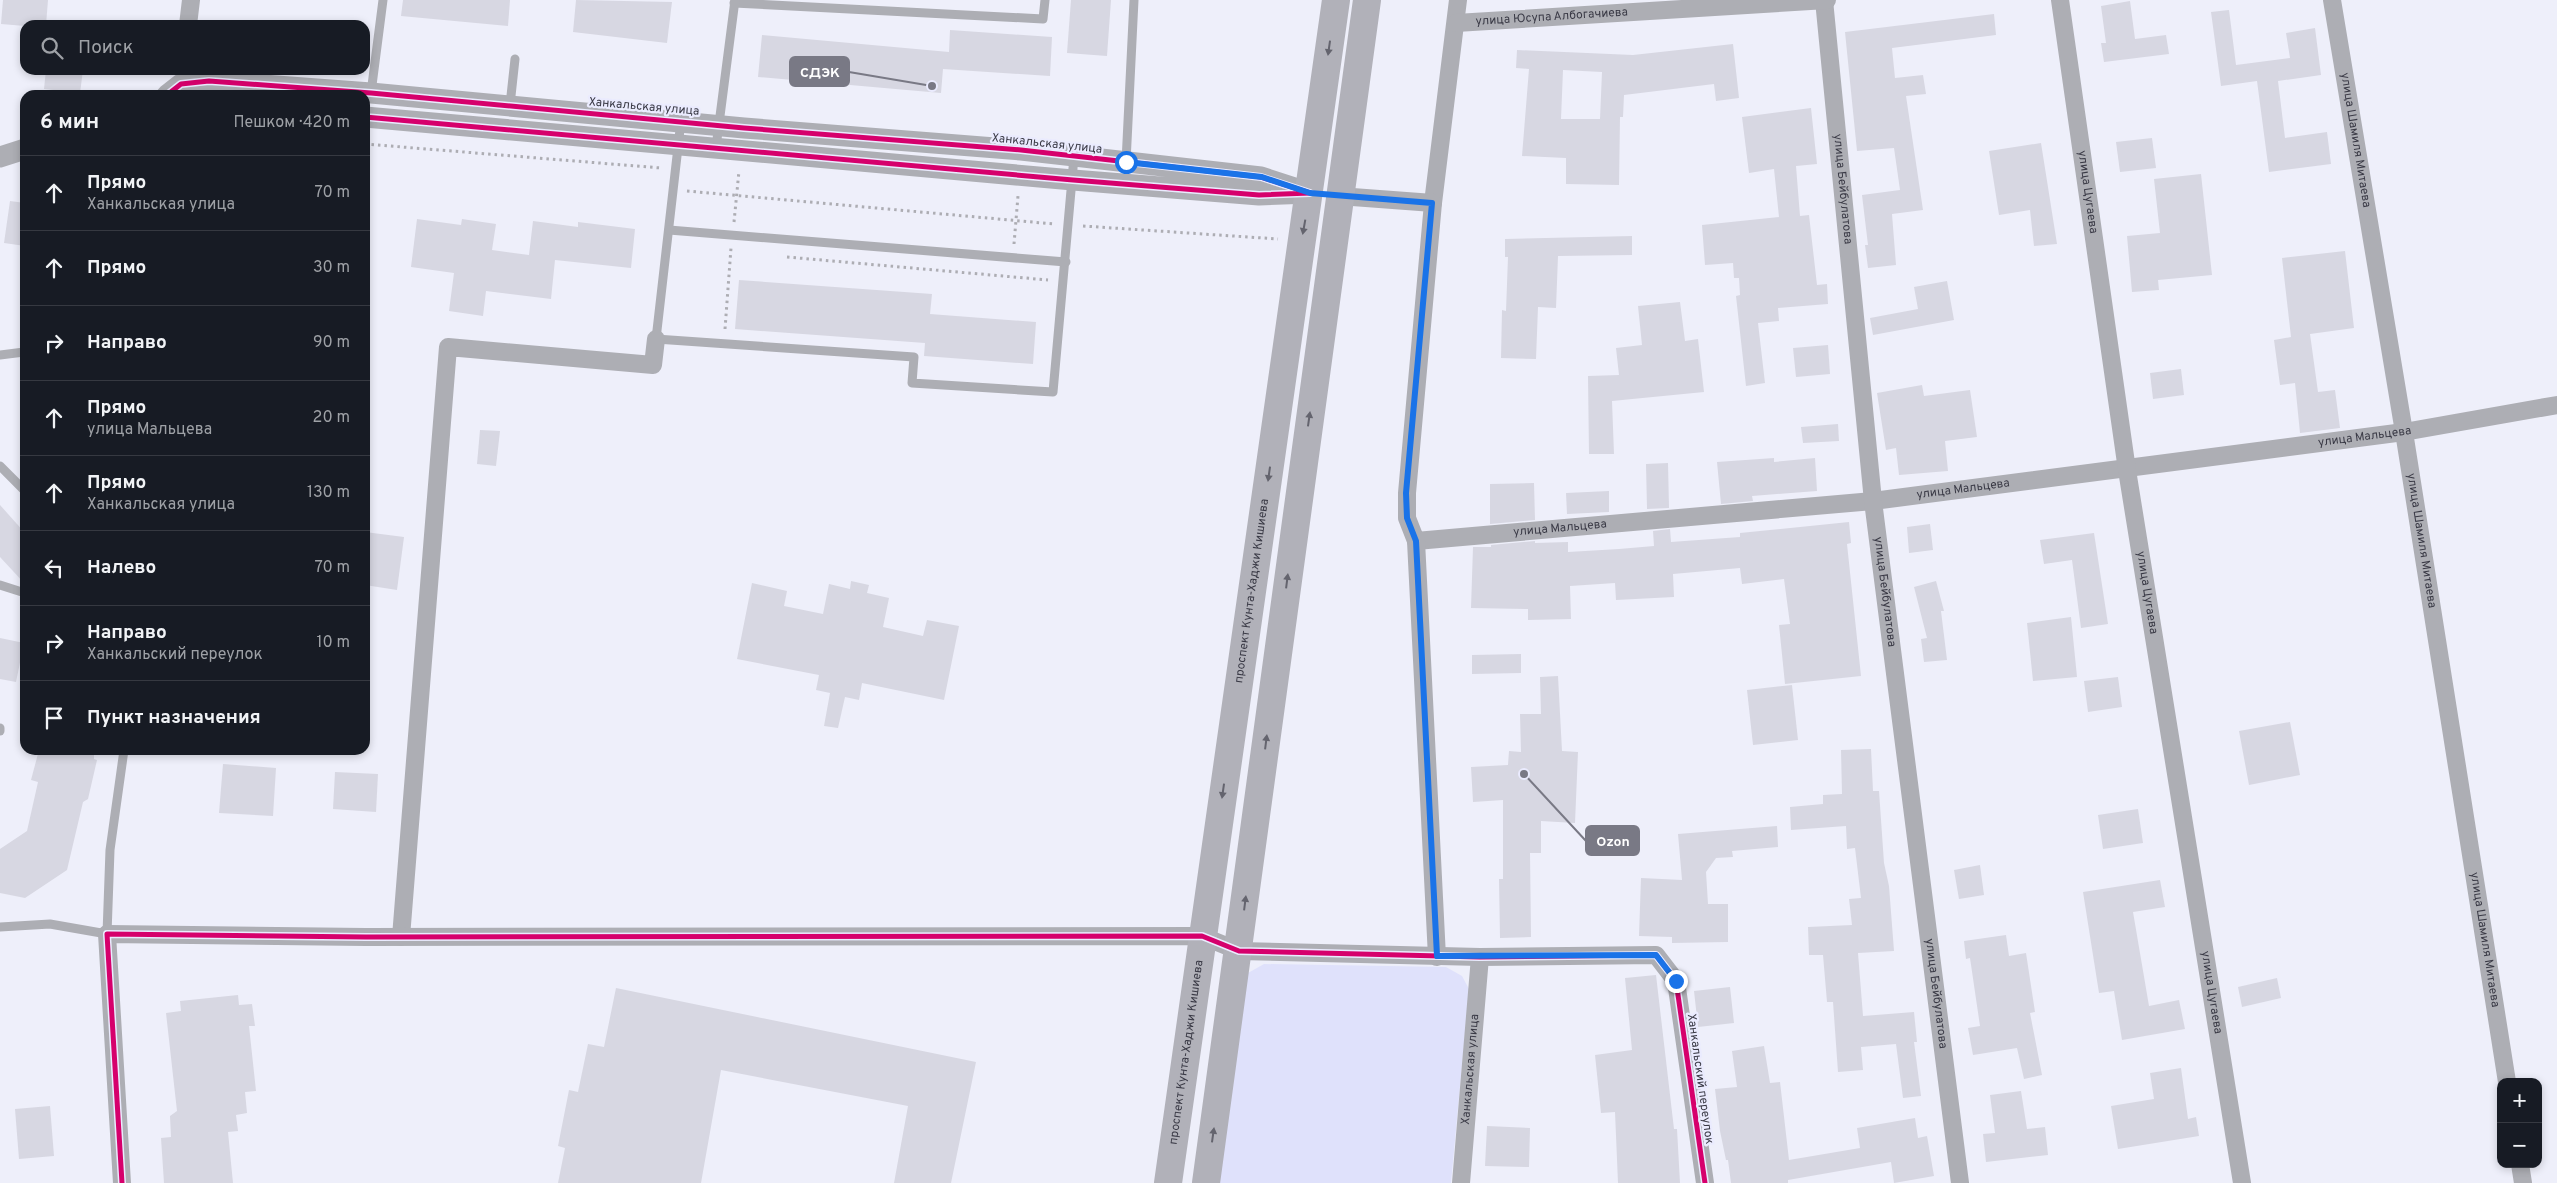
<!DOCTYPE html>
<html lang="ru">
<meta charset="utf-8">
<style>
body{margin:0;font-family:Overpass,sans-serif;background:#20242c;color:#f1f3f6}
.controls{position:absolute;right:15px;bottom:15px;display:grid;overflow:hidden;border-radius:10px;box-shadow:0 2px 8px #0003}
.controls button{width:45px;height:45px;display:grid;place-items:center;padding:0;border:0;border-bottom:1px solid #363941;background:#171b24;color:#f1f3f6;font:25px sans-serif}
.stop{position:absolute;width:15px;height:15px;margin:-11px;border:4px solid #1a73e8;border-radius:50%;background:#fff}
.stop.end{background:#1a73e8;border-color:#fff;box-shadow:0 1px 5px #0008}
.list{margin:0;padding:0;list-style:none}
h2{display:flex;justify-content:space-between;align-items:center;height:65px;margin:0;padding:0 20px;font-size:21px}
h2 small{font-size:16px;font-weight:400;color:#9ea1a6}
.list li{display:grid;grid-template-columns:32px 1fr auto;gap:15px;align-items:center;box-sizing:border-box;height:75px;padding:0 20px;border-top:1px solid #363941}
.list b{display:block;font-size:19px;white-space:nowrap}
.list p{margin:0;font-size:16px;white-space:nowrap;color:#9ea1a6}
.list em{font-size:16px;font-style:normal;color:#9ea1a6}
.icon{flex:none;width:28px;height:28px;fill:none;stroke:currentColor;stroke-width:2;stroke-linecap:round;stroke-linejoin:round}
.map{position:relative;flex:none;width:2557px;height:1183px;overflow:hidden}
.search{position:absolute;background:#171b24;box-shadow:0 2px 8px #0003;left:20px;top:20px;width:350px;height:55px;display:flex;align-items:center;gap:12px;box-sizing:border-box;padding:0 18px;border-radius:15px;color:#9ea1a6;font-size:19px}
.panel{position:absolute;background:#171b24;box-shadow:0 2px 8px #0003;left:20px;top:90px;width:350px;height:665px;border-radius:15px}
.map>svg:first-child{display:block}
.green{fill:#dfe1fb}
.building{fill:#d7d7e2;fill-rule:evenodd}
.lines{fill:none;stroke-linecap:round;stroke-linejoin:round}
.path{stroke:#adadb3;stroke-width:3;stroke-dasharray:2.5 4;stroke-linecap:butt}
.service{stroke:#adaeb4;stroke-width:9}
.minor{stroke:#adaeb4;stroke-width:18}
.tertiary{stroke:#adaeb4;stroke-width:21}
.primary{stroke:#b1b1b9;stroke-width:28}
.cycleway-casing{stroke:#eaebfe;stroke-width:8}
.cycleway{stroke:#d6006c;stroke-width:5}
.oneway{fill:#64646e}
.route{stroke:#1a73e8;stroke-width:6}
.labels{text-anchor:middle;dominant-baseline:central;stroke-width:4.5;stroke-linejoin:round;paint-order:stroke}
.street-label{font-size:12px;fill:#3a3a46;stroke:#eaebfe}
.leader{fill:none;stroke:#797985;stroke-width:2}
.callout-dot{fill:#797985;stroke:#eaebfe;stroke-width:2}
.callout{fill:#797985;stroke:#797985;stroke-width:2}
.callout-label{font-size:14px;text-anchor:middle;font-weight:bold;fill:#fff}
</style>
<div class="map">
<svg width="2557" height="1183" viewBox="0 0 2557 1183">
<rect width="100%" height="100%" fill="#eeeffa"/>
<!-- green -->
<polygon class="green" points="1264,964 1446,967 1462,976 1469,989 1451,1183 1216,1183 1248,973"/>
<!-- building -->
<g class="building">
<polygon points="3,0 48,0 46,25 25,26 1,24"/>
<polygon points="403,0 510,0 508,26 401,16"/>
<polygon points="576,0 672,2 667,43 573,32"/>
<polygon points="1071,0 1111,0 1107,56 1067,53"/>
<polygon points="2130,1 2135,39 2166,35 2169,54 2104,62 2101,43 2106,43 2101,6"/>
<polygon points="2229,10 2236,65 2290,58 2286,33 2315,28 2321,75 2278,81 2285,138 2327,132 2331,164 2269,172 2257,81 2221,86 2211,12"/>
<polygon points="1994,14 1996,35 1892,48 1895,78 1923,75 1926,94 1906,96 1923,210 1892,214 1896,265 1868,268 1865,245 1868,245 1862,195 1900,190 1894,148 1857,151 1845,32"/>
<polygon points="950,30 1052,37 1050,76 943,69 941,93 758,77 762,35 949,52"/>
<path d="M1733 44 1739 98 1716 101 1714 84 1624 95 1623 117H1620L1619 185 1566 184V158L1522 156 1529 69 1516 68 1517 50 1633 55ZM1563 70 1602 72 1600 119H1561Z"/>
<polygon points="46,70 83,70 80,93 44,89"/>
<polygon points="1811,108 1817,164 1796,166 1800,216 1809,215 1817,285 1827,284 1828,304 1778,308 1779,321 1758,323 1765,383 1746,386 1736,296 1740,295 1739,278 1734,278 1733,263 1705,265 1702,225 1779,217 1774,169 1749,173 1742,117"/>
<polygon points="2152,138 2156,168 2120,172 2116,142"/>
<polygon points="2041,143 2057,244 2034,246 2030,210 1999,215 1989,151"/>
<polygon points="2201,174 2212,275 2158,280 2159,290 2132,292 2127,236 2160,233 2154,179"/>
<polygon points="10,201 25,203 25,246 4,243"/>
<polygon points="417,219 461,225 462,219 496,224 492,250 529,255 533,221 578,227 578,222 635,229 631,268 555,260 551,299 486,291 483,316 449,311 454,273 411,267"/>
<polygon points="1632,236 1632,255 1558,256 1556,308 1538,307 1536,359 1501,358 1502,310 1506,311 1508,257 1505,257 1505,239"/>
<polygon points="2345,251 2354,328 2310,334 2318,392 2335,390 2340,428 2300,433 2295,383 2280,385 2274,340 2291,337 2282,258"/>
<polygon points="739,280 932,294 930,314 1036,322 1033,364 924,356 925,343 735,329"/>
<polygon points="1947,281 1954,320 1873,335 1870,318 1918,309 1914,287"/>
<polygon points="1680,302 1685,341 1698,339 1704,392 1612,401 1614,454 1589,454 1588,376 1619,375 1616,348 1642,345 1638,306"/>
<polygon points="1828,345 1830,374 1796,377 1793,348"/>
<polygon points="2181,369 2184,395 2153,399 2150,373"/>
<polygon points="1922,385 1924,396 1970,390 1977,437 1945,441 1948,471 1899,475 1896,448 1886,450 1877,393"/>
<polygon points="1838,424 1839,441 1803,443 1801,427"/>
<polygon points="480,430 500,431 496,466 477,464"/>
<polygon points="1774,458 1774,462 1815,458 1817,491 1752,496 1753,501 1721,504 1717,462"/>
<polygon points="1668,463 1669,508 1647,509 1646,464"/>
<polygon points="1534,483 1535,520 1490,524 1490,484"/>
<polygon points="1609,491 1609,512 1567,514 1566,493"/>
<polygon points="0,505 25,533 25,584 0,557"/>
<polygon points="1849,522 1851,543 1847,544 1861,676 1785,684 1779,625 1790,624 1784,579 1742,584 1740,568 1673,574 1674,597 1616,600 1615,583 1570,586 1571,619 1528,620 1528,609 1471,608 1473,547 1491,547 1491,545 1535,541 1535,543 1568,542 1568,552 1619,549 1654,546 1653,531 1670,529 1671,542 1740,537 1740,533"/>
<polygon points="1930,524 1933,550 1909,553 1907,527"/>
<polygon points="365,532 404,537 397,590 365,585"/>
<polygon points="2094,533 2108,624 2081,628 2072,560 2044,564 2040,540"/>
<polygon points="851,581 869,585 867,593 889,598 883,627 923,636 927,620 959,626 944,700 862,683 859,700 845,697 838,728 824,726 830,693 816,690 819,675 737,659 752,583 787,591 784,606 823,614 829,584 850,589"/>
<polygon points="1936,581 1944,611 1941,611 1947,660 1924,662 1921,639 1927,638 1914,587"/>
<polygon points="2071,617 2077,677 2033,681 2027,623"/>
<polygon points="0,638 24,643 16,682 0,679"/>
<polygon points="1521,654 1521,673 1472,674 1472,655"/>
<polygon points="1558,676 1562,751 1578,752 1575,823 1541,821 1541,853 1530,853 1531,937 1500,938 1499,879 1503,879 1503,800 1473,802 1471,767 1508,765 1509,751 1521,752 1520,714 1541,714 1540,677"/>
<polygon points="2118,677 2122,707 2088,712 2084,681"/>
<polygon points="1792,685 1798,740 1753,745 1747,690"/>
<polygon points="2290,722 2300,775 2249,785 2239,731"/>
<polygon points="1871,749 1873,791 1879,791 1884,863 1889,886 1894,951 1858,953 1863,1016 1914,1012 1917,1042 1914,1042 1921,1096 1903,1098 1896,1044 1861,1047 1863,1070 1838,1072 1833,1002 1827,1002 1823,955 1809,955 1808,927 1852,925 1849,899 1861,898 1855,848 1847,849 1846,826 1791,830 1790,807 1823,804 1823,795 1842,794 1841,750"/>
<polygon points="39,750 94,750 94,759 97,760 88,799 83,802 67,870 25,898 0,893 0,849 27,831 38,782 31,780"/>
<polygon points="223,764 276,768 273,816 219,813"/>
<polygon points="335,772 378,774 376,812 333,809"/>
<polygon points="2138,809 2143,843 2103,849 2098,815"/>
<polygon points="1777,826 1778,847 1732,851 1733,857 1716,858 1706,872 1708,904 1728,904 1728,942 1672,943 1672,937 1639,936 1641,878 1682,880 1678,834"/>
<polygon points="1980,865 1984,895 1959,899 1954,870"/>
<polygon points="2160,880 2165,907 2133,912 2149,1006 2179,1000 2185,1029 2122,1040 2114,991 2099,993 2083,892"/>
<polygon points="2006,935 2009,956 2026,953 2035,1012 2030,1013 2042,1075 2024,1079 2017,1048 1973,1055 1968,1028 1980,1026 1970,958 1966,959 1964,941"/>
<polygon points="1656,975 1674,1129 1677,1129 1680,1183 1618,1183 1615,1112 1601,1113 1595,1055 1632,1050 1625,978"/>
<polygon points="2277,978 2281,998 2242,1007 2238,987"/>
<polygon points="1730,987 1734,1023 1698,1027 1694,991"/>
<polygon points="616,988 976,1062 951,1183 894,1183 908,1106 721,1070 701,1183 558,1183 565,1148 558,1146 569,1090 578,1092 588,1044 604,1047"/>
<polygon points="238,995 239,1005 252,1004 255,1026 249,1026 256,1091 245,1092 247,1113 236,1115 238,1131 228,1132 233,1183 164,1183 161,1138 171,1137 170,1116 177,1111 166,1013 181,1011 180,1001"/>
<polygon points="1764,1046 1770,1083 1780,1082 1789,1160 1860,1148 1857,1128 1915,1118 1918,1138 1927,1136 1934,1176 1894,1183 1891,1162 1788,1180 1788,1183 1731,1183 1728,1160 1726,1160 1720,1131 1715,1089 1737,1087 1732,1051"/>
<polygon points="2181,1068 2188,1119 2196,1117 2199,1136 2118,1149 2111,1106 2154,1099 2150,1073"/>
<polygon points="2021,1091 2027,1129 2045,1127 2048,1155 1986,1162 1983,1134 1995,1133 1990,1095"/>
<polygon points="50,1106 54,1156 19,1159 15,1109"/>
<polygon points="1487,1126 1530,1128 1529,1167 1485,1166"/>
</g>
<g class="lines">
<!-- path -->
<g class="path">
<polyline points="365,144 661,168"/>
<polyline points="687,191 1054,224"/>
<polyline points="734,222 739,171"/>
<polyline points="1083,226 1278,239"/>
<polyline points="1014,244 1018,196"/>
<polyline points="787,257 1048,280"/>
<polyline points="725,329 731,248"/>
</g>
<!-- service -->
<g class="service">
<polyline points="734,3 1043,19 1045,0"/>
<polyline points="371,93 383,0"/>
<polyline points="510,105 515,59"/>
<polyline points="681,121 656,339 914,357 912,383 1053,392 1074,157"/>
<polyline points="716,147 735,0"/>
<polyline points="1126,162 1134,0"/>
<polyline points="669,230 1066,262"/>
<polyline points="0,355 24,352 25,343"/>
<polyline points="0,466 25,491"/>
<polyline points="0,585 25,593"/>
<polyline points="0,728 0,731"/>
<polyline points="0,927 50,924 107,934 110,850 124,750"/>
</g>
<!-- minor -->
<g class="minor">
<path id="s1" d="M1458 0 1433 203 1407 493V518L1416 541 1873 501 2404 432 2557 405"/>
<path id="s2" d="M1824 0 1873 501 1960 1183"/>
<path id="s3" d="M2060 0 2127 470 2242 1183"/>
<path id="s4" d="M2332 0 2404 432 2507 1082"/>
<path id="s5" d="M1456 23 1827 0"/>
<polyline points="188,25 191,0"/>
<polyline points="1339,196 1433,203"/>
<polyline points="1416,541 1437,957"/>
<polyline points="401,937 448,347 653,365 656,339"/>
<polyline points="2520,1164 2523,1183"/>
<polyline points="122,1183 107,934 366,937 1202,936 1239,951 1480,957 1656,955 1676,981 1705,1183"/>
<path id="s6" d="M1461 1183 1480 957"/>
</g>
<!-- tertiary -->
<g class="tertiary">
<polyline points="167,95 181,84 209,81 371,93 744,128 1021,150 1261,177 1310,193 1259,195 1073,180 365,117"/>
<polyline points="0,157 25,149"/>
</g>
<!-- primary -->
<g class="primary">
<path id="s7" d="M1168 1183 1336 0"/>
<polyline points="1206,1183 1367,0"/>
</g>
<!-- cycleway casing -->
<g class="cycleway-casing">
<g id="cycleway">
<polyline points="167,95 181,84 209,81 371,93 744,128 1021,150 1261,177 1310,193 1259,195 1073,180 365,117"/>
<polyline points="122,1183 107,934 366,937 1202,936 1239,951 1480,957 1656,955 1676,981 1705,1183"/>
</g>
</g>
<!-- cycleway -->
<use href="#cycleway" class="cycleway"/>
</g>
<!-- one-way arrows -->
<defs><path id="oneway-solid" d="M-6-.8H1V-3.2L6.5 0L1 3.2V.8H-6Z" transform="scale(1.25)"/></defs>
<g class="oneway">
<use href="#oneway-solid" transform="translate(1329 48) rotate(98)"/>
<use href="#oneway-solid" transform="translate(1304 227) rotate(100)"/>
<use href="#oneway-solid" transform="translate(1309 419) rotate(-82)"/>
<use href="#oneway-solid" transform="translate(1269 474) rotate(98)"/>
<use href="#oneway-solid" transform="translate(1287 581) rotate(-83)"/>
<use href="#oneway-solid" transform="translate(1266 742) rotate(-83)"/>
<use href="#oneway-solid" transform="translate(1223 791) rotate(98)"/>
<use href="#oneway-solid" transform="translate(1245 903) rotate(-83)"/>
<use href="#oneway-solid" transform="translate(1213 1135) rotate(-82)"/>
</g>
<g class="lines">
<!-- route -->
<polyline class="route" points="1126,162 1262,177 1310,193 1432,203 1406,493 1407,518 1416,541 1437,956 1656,955 1676,981"/>
</g>
<g class="labels">
<!-- street labels -->
<g class="street-label">
<text stroke="none"><textPath href="#s5" startOffset="96">улица Юсупа Албогачиева</textPath></text>
<text transform="translate(644 107) rotate(5)">Ханкальская улица</text>
<text stroke="none"><textPath href="#s4" startOffset="142">улица Шамиля Митаева</textPath></text>
<text transform="translate(1047 144) rotate(6)">Ханкальская улица</text>
<text stroke="none"><textPath href="#s2" startOffset="190">улица Бейбулатова</textPath></text>
<text stroke="none"><textPath href="#s3" startOffset="194">улица Цугаева</textPath></text>
<text stroke="none"><textPath href="#s1" startOffset="1500">улица Мальцева</textPath></text>
<text stroke="none"><textPath href="#s1" startOffset="1095">улица Мальцева</textPath></text>
<text stroke="none"><textPath href="#s1" startOffset="690">улица Мальцева</textPath></text>
<text stroke="none"><textPath href="#s4" startOffset="548">улица Шамиля Митаева</textPath></text>
<text stroke="none"><textPath href="#s7" startOffset="598">проспект Кунта-Хаджи Кишиева</textPath></text>
<text stroke="none"><textPath href="#s2" startOffset="595">улица Бейбулатова</textPath></text>
<text stroke="none"><textPath href="#s3" startOffset="599">улица Цугаева</textPath></text>
<text stroke="none"><textPath href="#s4" startOffset="952">улица Шамиля Митаева</textPath></text>
<text stroke="none"><textPath href="#s3" startOffset="1004">улица Цугаева</textPath></text>
<text stroke="none"><textPath href="#s2" startOffset="1000">улица Бейбулатова</textPath></text>
<text stroke="none"><textPath href="#s7" startOffset="132">проспект Кунта-Хаджи Кишиева</textPath></text>
<text stroke="none"><textPath href="#s6" startOffset="114">Ханкальская улица</textPath></text>
<text transform="translate(1700 1079) rotate(82)">Ханкальский переулок</text>
</g>
</g>
<!-- callouts -->
<path class="leader" d="M932 86L849 72M1524 774L1586 841"/>
<g class="callout-dot">
<circle cx="932" cy="86" r="5"/>
<circle cx="1524" cy="774" r="5"/>
</g>
<g class="callout">
<rect x="790" y="57" width="59" height="29" rx="5"/>
<rect x="1586" y="826" width="53" height="29" rx="5"/>
</g>
<g class="callout-label">
<text x="820" y="77">СДЭК</text>
<text x="1613" y="846">Ozon</text>
</g>
</svg>
<div class="controls">
<button>+</button>
<button>−</button>
</div>
<div class="stop" style="left:1126px;top:162px"></div>
<div class="stop end" style="left:1676px;top:981px"></div>
<div class="search"><svg class="icon" aria-label="search" viewBox="0 0 24 24"><circle cx="10" cy="10" r="6"/><path d="M15 15l6 6"/></svg>Поиск</div>
<section class="panel">
<h2>6 мин<small>Пешком · 420 m</small></h2>
<ul class="list">
<li><svg class="icon" aria-label="ahead" viewBox="0 0 24 24"><path d="M12 20V5M6 11l6-6 6 6"/></svg><div><b>Прямо</b><p>Ханкальская улица</p></div><em>70 m</em></li>
<li><svg class="icon" aria-label="ahead" viewBox="0 0 24 24"><path d="M12 20V5M6 11l6-6 6 6"/></svg><div><b>Прямо</b></div><em>30 m</em></li>
<li><svg class="icon" aria-label="right" viewBox="0 0 24 24"><path d="M7 20v-9h11M14 6l5 5-5 5"/></svg><div><b>Направо</b></div><em>90 m</em></li>
<li><svg class="icon" aria-label="ahead" viewBox="0 0 24 24"><path d="M12 20V5M6 11l6-6 6 6"/></svg><div><b>Прямо</b><p>улица Мальцева</p></div><em>20 m</em></li>
<li><svg class="icon" aria-label="ahead" viewBox="0 0 24 24"><path d="M12 20V5M6 11l6-6 6 6"/></svg><div><b>Прямо</b><p>Ханкальская улица</p></div><em>130 m</em></li>
<li><svg class="icon" aria-label="left" viewBox="0 0 24 24"><path d="M17 20v-9H6M10 6l-5 5 5 5"/></svg><div><b>Налево</b></div><em>70 m</em></li>
<li><svg class="icon" aria-label="right" viewBox="0 0 24 24"><path d="M7 20v-9h11M14 6l5 5-5 5"/></svg><div><b>Направо</b><p>Ханкальский переулок</p></div><em>10 m</em></li>
<li><svg class="icon" aria-label="arrive" viewBox="0 0 24 24"><path d="M6 21V4h12l-3 4 3 4H6"/></svg><div><b>Пункт назначения</b></div></li>
</ul>
</section>
</div>
